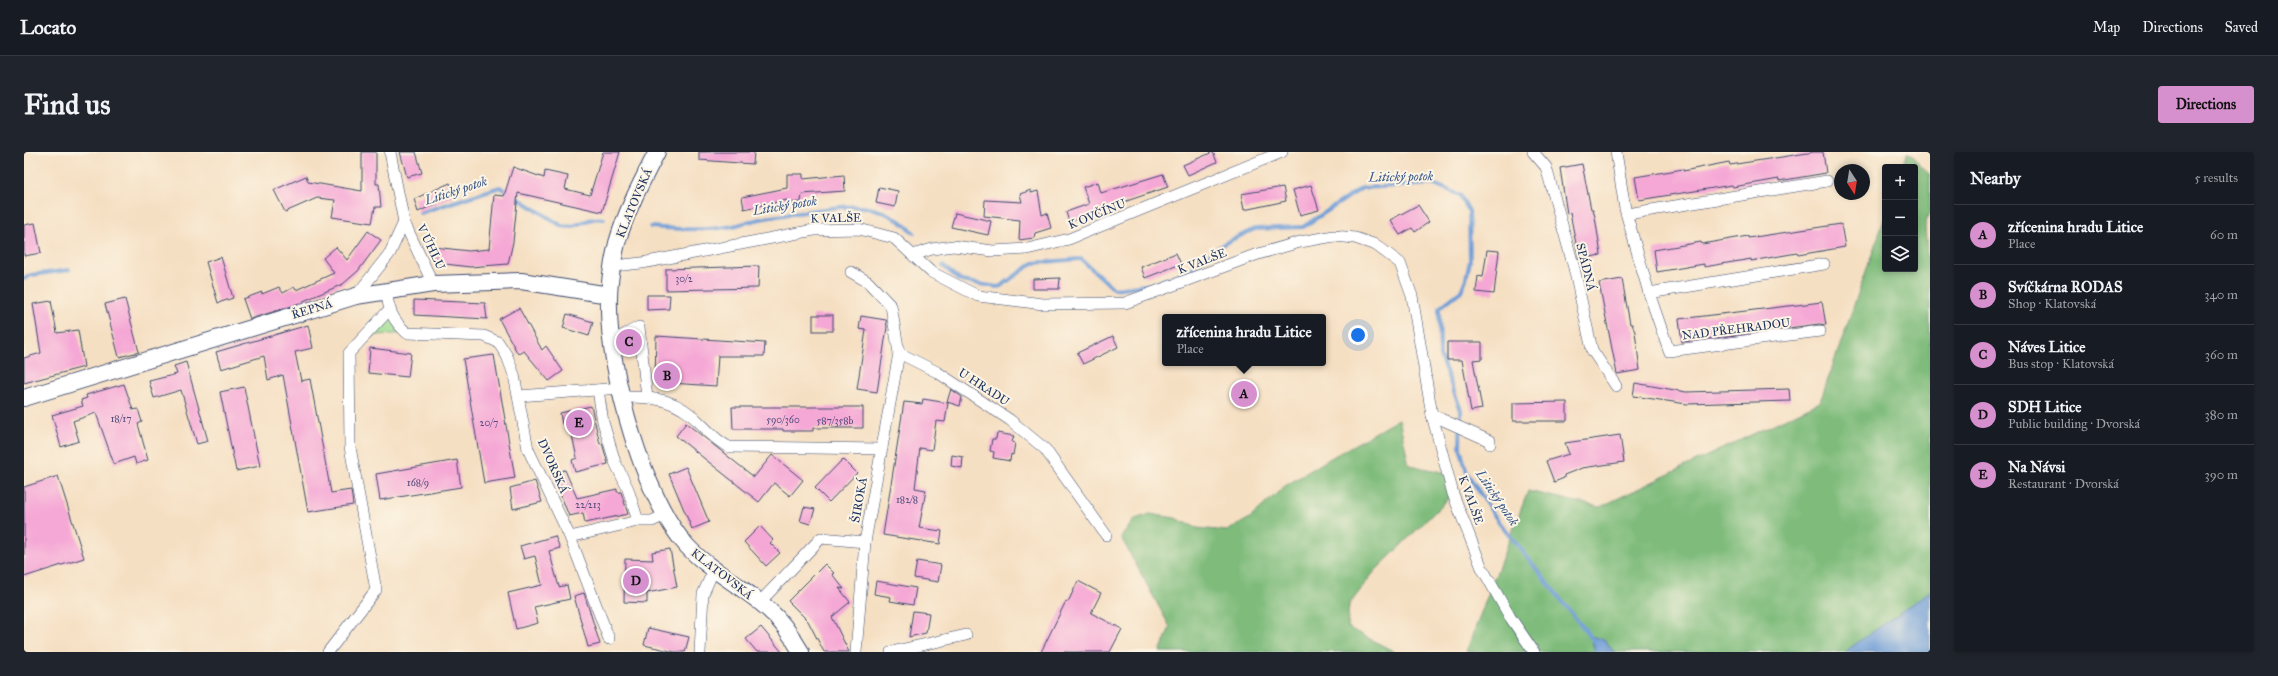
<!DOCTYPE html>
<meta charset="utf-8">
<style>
body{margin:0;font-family:"IM FELL Great Primer",serif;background:#20242c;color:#f1f3f6}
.controls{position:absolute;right:12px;top:12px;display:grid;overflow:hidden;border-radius:4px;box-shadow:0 2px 6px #0003}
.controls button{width:36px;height:36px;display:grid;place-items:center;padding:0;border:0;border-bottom:1px solid #363941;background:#171b24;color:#f1f3f6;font:20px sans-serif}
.compass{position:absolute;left:1810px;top:12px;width:36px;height:36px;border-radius:50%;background:#171b24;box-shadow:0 2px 6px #0003;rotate:168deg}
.you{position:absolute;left:1334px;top:183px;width:14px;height:14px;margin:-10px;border:3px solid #fff;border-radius:50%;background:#1a73e8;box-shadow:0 0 0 6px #1a73e833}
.badge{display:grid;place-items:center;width:26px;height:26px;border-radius:50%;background:#d690ce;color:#111;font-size:13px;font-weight:700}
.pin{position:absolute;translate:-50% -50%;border:2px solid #fff;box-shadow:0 1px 4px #0006}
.popup{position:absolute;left:1138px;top:162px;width:164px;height:52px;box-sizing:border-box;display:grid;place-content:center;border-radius:4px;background:#171b24;filter:drop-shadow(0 1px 3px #0005);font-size:13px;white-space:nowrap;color:#9ea1a6}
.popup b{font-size:15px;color:#f1f3f6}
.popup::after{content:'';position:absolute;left:50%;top:100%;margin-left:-8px;border:8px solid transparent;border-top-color:#171b24}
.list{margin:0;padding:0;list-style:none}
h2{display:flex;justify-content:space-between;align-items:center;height:52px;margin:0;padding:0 16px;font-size:17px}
h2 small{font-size:13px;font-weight:400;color:#9ea1a6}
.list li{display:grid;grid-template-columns:26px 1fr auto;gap:12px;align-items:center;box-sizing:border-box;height:60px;padding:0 16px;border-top:1px solid #363941}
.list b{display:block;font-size:15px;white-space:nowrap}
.list p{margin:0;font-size:13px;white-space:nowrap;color:#9ea1a6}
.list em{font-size:13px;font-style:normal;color:#9ea1a6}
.icon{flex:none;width:22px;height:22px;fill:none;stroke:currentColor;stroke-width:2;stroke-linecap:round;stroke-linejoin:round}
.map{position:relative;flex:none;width:1906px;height:500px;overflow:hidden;border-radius:4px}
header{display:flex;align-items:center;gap:24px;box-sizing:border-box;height:56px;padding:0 20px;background:#171b24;border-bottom:1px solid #363941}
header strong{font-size:19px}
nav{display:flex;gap:22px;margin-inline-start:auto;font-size:14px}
.intro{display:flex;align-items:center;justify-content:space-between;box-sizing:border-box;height:96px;padding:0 24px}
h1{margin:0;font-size:28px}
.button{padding:10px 18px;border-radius:4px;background:#d690ce;color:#111;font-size:14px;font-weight:700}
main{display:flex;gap:24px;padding:0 24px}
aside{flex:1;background:#171b24;border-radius:4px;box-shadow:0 2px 6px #0003}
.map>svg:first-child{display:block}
.green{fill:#9fdd91;stroke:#5d8678}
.forest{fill:#7fbc7b;stroke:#4d766c}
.water{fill:#6e9dd7;stroke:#44669a}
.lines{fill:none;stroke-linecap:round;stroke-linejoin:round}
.stream{stroke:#6e9dd7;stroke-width:4}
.building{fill:#f5a7d5}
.street-casing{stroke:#3c496d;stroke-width:12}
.secondary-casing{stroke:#3c496d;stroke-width:18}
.street{stroke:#fff;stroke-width:11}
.secondary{stroke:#fff;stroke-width:16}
.labels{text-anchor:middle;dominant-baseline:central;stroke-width:4;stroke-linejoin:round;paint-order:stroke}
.number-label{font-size:10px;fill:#524d7c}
.street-label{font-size:12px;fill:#1b2f5e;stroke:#fcf5e5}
.water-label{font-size:13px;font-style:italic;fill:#385688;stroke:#fcf5e5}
</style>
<header>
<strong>Locato</strong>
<nav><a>Map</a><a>Directions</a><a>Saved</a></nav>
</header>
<div class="intro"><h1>Find us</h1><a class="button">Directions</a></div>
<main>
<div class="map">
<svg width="1906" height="500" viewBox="0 0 1906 500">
<rect width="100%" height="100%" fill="#fcf5e5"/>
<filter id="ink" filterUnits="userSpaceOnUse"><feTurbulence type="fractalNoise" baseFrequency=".025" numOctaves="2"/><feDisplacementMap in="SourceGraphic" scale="8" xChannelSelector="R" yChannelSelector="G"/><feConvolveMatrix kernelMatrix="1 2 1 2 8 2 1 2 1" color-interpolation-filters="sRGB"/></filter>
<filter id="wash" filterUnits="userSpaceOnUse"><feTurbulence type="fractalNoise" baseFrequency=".012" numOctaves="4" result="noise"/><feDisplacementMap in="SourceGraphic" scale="16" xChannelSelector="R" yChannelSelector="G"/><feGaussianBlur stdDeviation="0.9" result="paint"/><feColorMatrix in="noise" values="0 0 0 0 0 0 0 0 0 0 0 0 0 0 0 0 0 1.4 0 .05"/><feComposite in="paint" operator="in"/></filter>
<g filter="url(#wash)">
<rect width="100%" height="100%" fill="#f5dfc2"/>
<!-- green -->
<polygon class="green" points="365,158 383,181 352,183 335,189"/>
<!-- forest -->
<g class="forest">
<polygon points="1884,0 1906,23 1906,58 1901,74 1906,152 1906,439 1821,500 1590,500 1581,488 1567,485 1571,500 1442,500 1504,339 1576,355 1796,250 1861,65 1861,117 1891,117 1891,15 1878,15"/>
<polygon points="1375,267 1385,313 1423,321 1429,342 1350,420 1325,453 1323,475 1371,500 1136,500 1146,475 1097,385 1111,367 1126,362 1151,366 1173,376 1203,379 1226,366 1261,334 1305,307"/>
</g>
<!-- water -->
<g class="water">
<polygon points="1906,439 1906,500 1821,500 1826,496"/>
<polygon points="1567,484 1581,488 1590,500 1571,500"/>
</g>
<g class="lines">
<!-- stream -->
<g class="stream">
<path d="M396 61 476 35 538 74C552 78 561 64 580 67"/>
<path d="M627 75C652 77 678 79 703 75 713 74 722 70 732 68 748 64 764 63 780 60 825 53 855 47 890 81"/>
<polyline points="919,114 937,129 973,135 977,134 1009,111 1057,107 1090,137 1130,132 1165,118 1201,91 1231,77 1279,75 1338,36 1410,32 1436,43 1445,59 1446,109 1442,127 1437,139 1415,156 1416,204 1437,258 1436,296 1443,321 1472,366 1569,488"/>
<polyline points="0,127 7,123 45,118"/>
</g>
</g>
<g id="blocks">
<!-- building -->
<g class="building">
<polygon points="338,0 352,0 352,32 355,32 357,55 351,55 348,71 308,65 311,48 293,46 261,60 250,38 282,24 284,30 338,39"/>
<polygon points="376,0 392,0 398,21 383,25"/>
<polygon points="579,0 596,0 578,60 494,41 489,90 484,112 446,115 413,111 410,95 445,99 465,97 470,43 480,44 489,15 520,26 521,19 544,24 541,37 566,43"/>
<polygon points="675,0 730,0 729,12 675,8"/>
<polygon points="1189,0 1193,10 1164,23 1159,13"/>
<polygon points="1790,0 1799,0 1802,21 1755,29 1755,27 1709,35 1708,33 1615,48 1611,25 1659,17 1659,19 1705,10 1706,13"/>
<polygon points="1558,12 1567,57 1569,57 1571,65 1577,103 1555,107 1546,61 1543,62 1536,16"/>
<polygon points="763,22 779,22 779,27 820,23 821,39 778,42 777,50 763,51 763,48 720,57 718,45 763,36"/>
<polygon points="1139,22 1144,35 1082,56 1083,60 1069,65 1068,62 1045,70 1042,60 1065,52 1059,35 1074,30 1077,41"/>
<polygon points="426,31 430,43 394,60 390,47"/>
<polygon points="1287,33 1295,58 1276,63 1269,38"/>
<polygon points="855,35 874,39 871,55 852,51"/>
<polygon points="1259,35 1262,49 1220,58 1217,42"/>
<polygon points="1007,38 1007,41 1014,39 1018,63 1023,61 1027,76 1011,81 1010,86 995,88 996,68 960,64 961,48 998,50 996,42"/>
<polygon points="1394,53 1405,70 1391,80 1388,76 1376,83 1366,68"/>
<polygon points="931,61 967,69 964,83 927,75"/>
<polygon points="11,71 17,101 0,104 0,73"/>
<polygon points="1817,72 1821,95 1774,103 1773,101 1727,109 1727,107 1680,115 1680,112 1633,120 1630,98 1677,90 1678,92 1724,84 1724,86"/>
<polygon points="344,79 357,88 334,119 319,132 268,154 226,167 219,147 238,140 238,142 255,135 259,141 270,135 272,138 310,121 299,106 312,95 323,108"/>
<polygon points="1463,98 1475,99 1470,142 1452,140 1454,124 1459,125"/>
<polygon points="1152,101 1157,112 1121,126 1117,115"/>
<polygon points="197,105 209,146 194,151 182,110"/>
<polygon points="735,114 734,136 642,138 642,117"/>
<polygon points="1036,126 1035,137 1009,137 1009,127"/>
<polygon points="1598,127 1606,172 1608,172 1611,180 1616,218 1593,222 1575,131"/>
<polygon points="623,143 646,143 645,157 623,158"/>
<polygon points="101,147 115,200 95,205 81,152"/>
<polygon points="390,148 461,151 463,167 390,163"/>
<polygon points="27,149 33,181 54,178 60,215 0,231 0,206 17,201 9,152"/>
<polygon points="1798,150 1802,173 1795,172 1658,190 1655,167"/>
<polygon points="495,156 518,198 522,194 539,219 525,229 500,199 494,202 475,167"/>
<polygon points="543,162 569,170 565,184 539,176"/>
<rect x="789" y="163" width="20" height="16"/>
<polygon points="837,164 862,168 863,175 853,240 833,237 842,178 835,177"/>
<polygon points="284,173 289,196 271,200 277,229 286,227 307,341 327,338 329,353 284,360 259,223 244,228 240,204 197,217 192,200"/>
<polygon points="632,184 741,191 740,204 694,204 692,234 631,230"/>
<polygon points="1089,184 1094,195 1059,212 1053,201"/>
<polygon points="1423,190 1458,190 1458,207 1449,208 1458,257 1447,259 1438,208 1423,208"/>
<polygon points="346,196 387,201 384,225 344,221"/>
<polygon points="470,203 491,326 460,331 439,207"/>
<polygon points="162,210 184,289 173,292 157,238 130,246 125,229 153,222 150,214"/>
<polygon points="1611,231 1662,240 1765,237 1766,249 1663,252 1609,244"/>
<polygon points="100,232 109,258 114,257 118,270 114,272 124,308 112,312 110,305 90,312 72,261 49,269 55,289 37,295 28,263 59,254 57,248 63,246 62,243"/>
<polygon points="220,235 236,314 212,319 196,240"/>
<polygon points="927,237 938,245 936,254 923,250"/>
<polygon points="899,247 924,251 921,270 912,269 908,298 896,296 891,336 902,338 895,376 918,379 916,392 859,383 880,250 898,252"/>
<polygon points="1543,250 1543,269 1489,269 1489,251"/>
<polygon points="567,254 576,292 578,291 584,312 551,320 548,308 553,306 545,270 538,272 536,261"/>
<polygon points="708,255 839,255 839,276 789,276 789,279 759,279 759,277 709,277"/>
<polygon points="662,271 730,325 748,303 779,328 766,344 750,331 735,350 652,284"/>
<polygon points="973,281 990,284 988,290 991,291 989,303 987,302 986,309 969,306 970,300 966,299 968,287 972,287"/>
<polygon points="1596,283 1600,310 1558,316 1540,323 1540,326 1530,330 1522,309 1545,302 1541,291"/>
<polygon points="928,303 939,305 938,316 927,314"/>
<polygon points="819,307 833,321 805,350 791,336"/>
<polygon points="433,308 437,335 356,348 352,322"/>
<polygon points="662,315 685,370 668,377 645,322"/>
<polygon points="541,318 553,346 593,337 593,340 597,340 604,362 561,371 559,361 545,364 528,321"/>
<polygon points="34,324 60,406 0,425 0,335"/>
<polygon points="511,329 518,350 489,357 486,336"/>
<polygon points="780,355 791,357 786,372 776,369"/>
<polygon points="736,374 749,388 746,391 756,401 742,414 720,390"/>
<polygon points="531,384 536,396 525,399 535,435 543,433 546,447 510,455 514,471 492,477 484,441 518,433 511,404 500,407 496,394"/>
<polygon points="646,397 653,435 623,441 623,451 600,450 601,407 629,408 628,400"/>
<polygon points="893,409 917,413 914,430 890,426"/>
<polygon points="801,412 810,421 808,422 820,437 815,436 826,450 808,465 825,500 800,500 784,469 764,449"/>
<polygon points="852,429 892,436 889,453 866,449 867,445 850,442"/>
<polygon points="1054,429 1077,441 1067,461 1098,477 1086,500 1017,500 1042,449 1044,450"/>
<polygon points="560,441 576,492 564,495 550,444"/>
<polygon points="889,459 905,461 902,481 885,485"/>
<polygon points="737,475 758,500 733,500 722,487"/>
<polygon points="624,476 665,485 661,500 651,500 620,493"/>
</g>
</g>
</g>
<g filter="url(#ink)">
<use href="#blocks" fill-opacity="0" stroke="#3c496d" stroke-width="1"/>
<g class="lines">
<!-- street casing -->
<g class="street-casing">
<g id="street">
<polyline points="366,0 380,70 409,132"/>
<polyline points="1509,0 1522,15 1550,116 1568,198 1592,234"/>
<polyline points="1592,0 1601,57 1625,141 1645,199 1796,179"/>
<polyline points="1603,62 1803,29"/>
<polyline points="889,103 908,97 929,94 969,99 1003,97 1045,87 1258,0"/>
<polyline points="589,114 618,111 790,78 835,77 870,86 907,120 954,144 1019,152 1101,151 1231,103 1276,90 1310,84 1331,86 1352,93 1376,111 1388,144 1408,263 1429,342 1458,416 1486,465 1510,500"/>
<polyline points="827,120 844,130 867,154 875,201 913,220 986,268 1021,297 1082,383"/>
<path d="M362 139C365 158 368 168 383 181L460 184 474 190 483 204 490 223 504 297 546 385 585 487"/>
<polyline points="1625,141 1800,112"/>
<polyline points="332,144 366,101 380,70"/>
<polyline points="588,189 615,175 623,245"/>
<polyline points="574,238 579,270 591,310 604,337 614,369"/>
<polyline points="495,244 597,236"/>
<path d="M599 245C632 245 653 247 677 272 688 282 691 288 705 295L858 297"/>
<polyline points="1408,263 1466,289 1466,292"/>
<polyline points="546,385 614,369 628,369 641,363"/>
<polyline points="736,450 797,386 841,390"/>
<polyline points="304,500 352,438 326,295 325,201 365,158"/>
<polyline points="676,500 679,442 690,417"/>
<polyline points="832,500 841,390 875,201"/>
<polyline points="867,500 942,483"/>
</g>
</g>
<!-- secondary casing -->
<g class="secondary-casing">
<g id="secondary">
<path d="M633 0C618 29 602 59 593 91 588 112 584 136 585 157 585 221 620 347 663 394 687 420 719 434 744 457 758 469 768 484 777 500"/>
<polyline points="0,246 332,144 409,132 497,129 585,143"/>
</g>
</g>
<!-- street -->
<use href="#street" class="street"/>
<!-- secondary -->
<use href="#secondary" class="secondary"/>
</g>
</g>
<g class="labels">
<!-- number labels -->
<g class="number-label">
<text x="660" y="127">30/2</text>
<text x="97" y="267">18/17</text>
<text x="759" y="268">590/360</text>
<text x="811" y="269">587/358b</text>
<text x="465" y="271">20/7</text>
<text x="394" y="331">168/9</text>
<text x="883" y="348">182/8</text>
<text x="564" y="353">22/213</text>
</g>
<!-- street labels -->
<g class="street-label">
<text transform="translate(610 51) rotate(-67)">KLATOVSKÁ</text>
<text transform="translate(1073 62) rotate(-22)">K OVČÍNU</text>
<text transform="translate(812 66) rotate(-1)">K VALŠE</text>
<text transform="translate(407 95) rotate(64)">V ÚHLU</text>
<text transform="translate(1178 109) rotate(-21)">K VALŠE</text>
<text transform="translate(1562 115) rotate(76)">SPÁDNÁ</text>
<text transform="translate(288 157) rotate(-17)">ŘEPNÁ</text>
<text transform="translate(1712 177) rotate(-7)">NAD PŘEHRADOU</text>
<text transform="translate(960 235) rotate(33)">U HRADU</text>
<text transform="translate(529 314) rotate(66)">DVORSKÁ</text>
<text transform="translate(835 348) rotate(-80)">ŠIROKÁ</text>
<text transform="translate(1447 348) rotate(70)">K VALŠE</text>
<text transform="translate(698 422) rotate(38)">KLATOVSKÁ</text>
</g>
<!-- water labels -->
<g class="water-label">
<text transform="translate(1377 25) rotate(-1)">Litický potok</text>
<text transform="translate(432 39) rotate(-18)">Litický potok</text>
<text transform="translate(761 54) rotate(-9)">Litický potok</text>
<text transform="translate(1473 346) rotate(56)">Litický potok</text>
</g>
</g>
</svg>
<div class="controls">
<button>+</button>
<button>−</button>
<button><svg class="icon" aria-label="layers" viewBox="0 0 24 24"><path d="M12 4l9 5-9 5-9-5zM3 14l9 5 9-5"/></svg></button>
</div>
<svg class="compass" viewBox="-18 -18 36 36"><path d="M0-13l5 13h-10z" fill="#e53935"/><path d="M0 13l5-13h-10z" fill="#9ea1a6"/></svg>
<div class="you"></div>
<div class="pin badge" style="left:1220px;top:242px">A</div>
<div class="popup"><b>zřícenina hradu Litice</b>Place</div>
<div class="pin badge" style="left:643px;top:224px">B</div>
<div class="pin badge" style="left:605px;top:190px">C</div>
<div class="pin badge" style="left:612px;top:429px">D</div>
<div class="pin badge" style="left:555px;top:271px">E</div>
</div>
<aside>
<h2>Nearby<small>5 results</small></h2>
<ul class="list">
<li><span class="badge">A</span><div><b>zřícenina hradu Litice</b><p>Place</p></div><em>60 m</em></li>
<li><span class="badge">B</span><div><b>Svíčkárna RODAS</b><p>Shop · Klatovská</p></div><em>340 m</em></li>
<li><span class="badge">C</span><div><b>Náves Litice</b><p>Bus stop · Klatovská</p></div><em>360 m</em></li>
<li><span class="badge">D</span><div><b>SDH Litice</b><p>Public building · Dvorská</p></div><em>380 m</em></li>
<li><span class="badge">E</span><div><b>Na Návsi</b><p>Restaurant · Dvorská</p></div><em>390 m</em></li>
</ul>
</aside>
</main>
